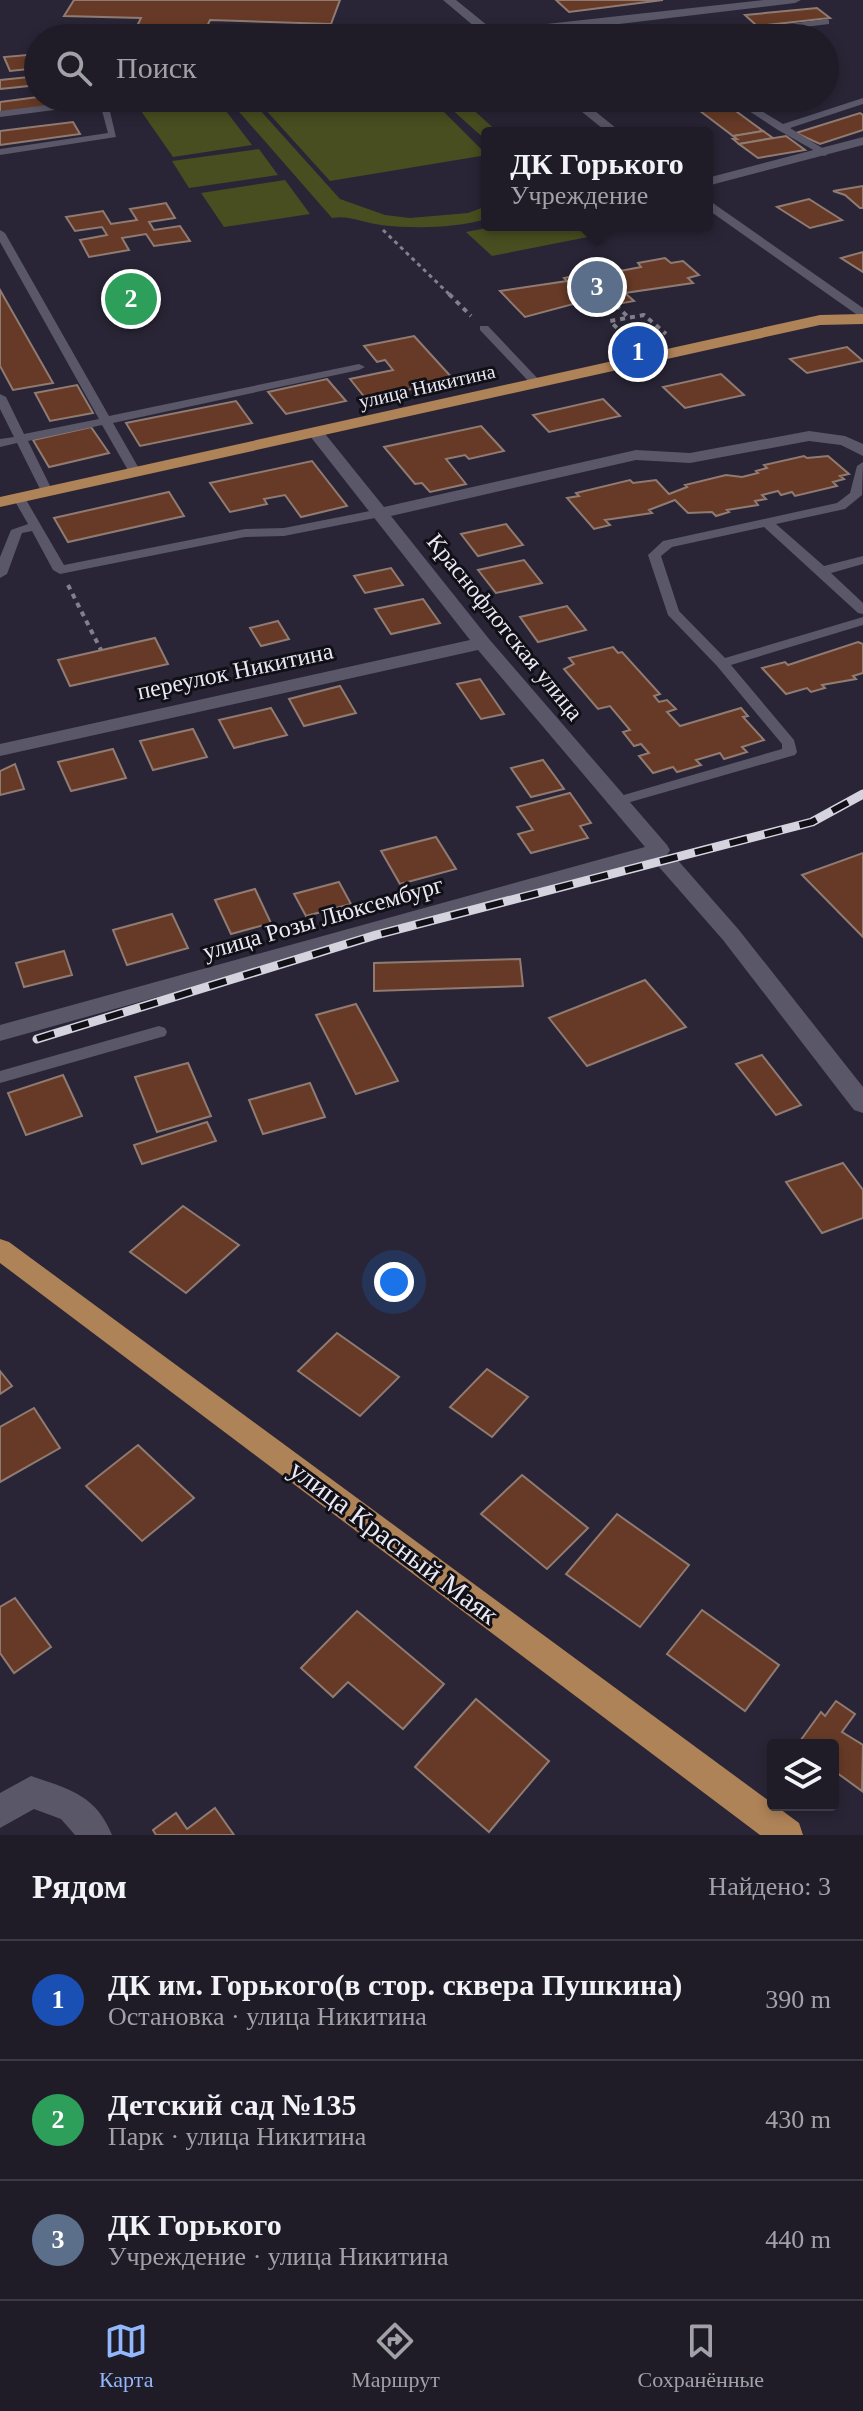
<!DOCTYPE html>
<html lang="ru">
<meta charset="utf-8">
<style>
body{margin:0;font-family:"Times New Roman",serif;background:#2c2934;color:#f1f3f6}
.controls{position:absolute;right:24px;bottom:24px;display:grid;overflow:hidden;border-radius:8px;box-shadow:0 4px 12px #0003}
.controls button{width:72px;height:72px;display:grid;place-items:center;padding:0;border:0;border-bottom:2px solid #3c3a45;background:#1f1c28;color:#f1f3f6;font:40px sans-serif}
.you{position:absolute;left:394px;top:1282px;width:28px;height:28px;margin:-20px;border:6px solid #fff;border-radius:50%;background:#1a73e8;box-shadow:0 0 0 12px #1a73e833}
.badge{display:grid;place-items:center;width:52px;height:52px;border-radius:50%;background:#93b7fd;color:#fff;font-size:26px;font-weight:700}
.pin{position:absolute;translate:-50% -50%;border:4px solid #fff;box-shadow:0 2px 8px #0006}
.popup{position:absolute;left:481px;top:127px;width:232px;height:104px;box-sizing:border-box;display:grid;place-content:center;border-radius:8px;background:#1f1c28;filter:drop-shadow(0 2px 6px #0005);font-size:26px;white-space:nowrap;color:#a1a1a8}
.popup b{font-size:30px;color:#f1f3f6}
.popup::after{content:'';position:absolute;left:50%;top:100%;margin-left:-16px;border:16px solid transparent;border-top-color:#1f1c28}
.list{margin:0;padding:0;list-style:none}
h2{display:flex;justify-content:space-between;align-items:center;height:104px;margin:0;padding:0 32px;font-size:34px}
h2 small{font-size:26px;font-weight:400;color:#a1a1a8}
.list li{display:grid;grid-template-columns:52px 1fr auto;gap:24px;align-items:center;box-sizing:border-box;height:120px;padding:0 32px;border-top:2px solid #3c3a45}
.list b{display:block;font-size:30px;white-space:nowrap}
.list p{margin:0;font-size:26px;white-space:nowrap;color:#a1a1a8}
.list em{font-size:26px;font-style:normal;color:#a1a1a8}
.icon{flex:none;width:44px;height:44px;fill:none;stroke:currentColor;stroke-width:2;stroke-linecap:round;stroke-linejoin:round}
.map{position:relative;flex:none;width:863px;height:1835px;overflow:hidden}
.search{position:absolute;background:#1f1c28;box-shadow:0 4px 12px #0003;left:24px;right:24px;top:24px;height:88px;display:flex;align-items:center;gap:20px;box-sizing:border-box;padding:0 28px;border-radius:44px;color:#a1a1a8;font-size:30px}
.sheet{height:464px;background:#1f1c28}
nav{display:flex;justify-content:space-around;align-items:center;box-sizing:border-box;height:112px;border-top:2px solid #3c3a45;background:#1f1c28;font-size:22px;color:#a1a1a8}
nav a{display:grid;justify-items:center;gap:4px}
nav .on{color:#93b7fd}
.map>svg:first-child{display:block}
.green{fill:#494e20}
.building{fill:#663a26;stroke:#907b72;stroke-width:2}
.lines{fill:none;stroke-linecap:round;stroke-linejoin:round}
.path-far1{stroke:#83808e;stroke-width:3;stroke-dasharray:4 4;stroke-linecap:butt}
.path{stroke:#83808e;stroke-width:4;stroke-dasharray:5 5;stroke-linecap:butt}
.service{fill:#5a5769;fill-rule:evenodd}
.minor{fill:#5a5769;fill-rule:evenodd}
.primary{fill:#af8358;fill-rule:evenodd}
.rail-casing{stroke:#d5d3de;stroke-width:9}
.rail{stroke:#111017;stroke-width:6;stroke-dasharray:18;stroke-linecap:butt}
.labels{text-anchor:middle;dominant-baseline:central;stroke-width:6;stroke-linejoin:round;paint-order:stroke}
.far-street-label{font-size:20px;fill:#eae8f3;stroke:#111017}
.street-label{font-size:24px;fill:#eae8f3;stroke:#111017}
.near-street-label{font-size:28px;fill:#eae8f3;stroke:#111017}
</style>
<div class="map">
<svg width="863" height="1835" viewBox="0 0 863 1835">
<rect width="100%" height="100%" fill="#292536"/>
<!-- green -->
<g class="green">
<polygon points="132,98 216,98 252,145 173,157"/>
<path d="M227 98H249L340 199 385 215 410 218 468 213 487 206V219C454 228 415 229 381 225 363 223 350 215 332 218Z"/>
<polygon points="255,98 430,98 487,155 330,181"/>
<polygon points="439,98 460,98 499,133 487,133 487,141"/>
<polygon points="259,149 278,175 189,188 172,161"/>
<polygon points="285,180 310,214 224,227 201,193"/>
<polygon points="502,225 574,225 588,237 492,256 466,232"/>
</g>
<!-- building -->
<g class="building">
<polygon points="74,0 340,0 331,24 210,20 204,33 136,28 141,18 64,16"/>
<polygon points="556,0 663,0 569,12"/>
<polygon points="817,8 830,18 757,26 745,15"/>
<polygon points="667,25 679,35 602,38 596,33"/>
<polygon points="38,54 38,68 10,71 4,57"/>
<polygon points="38,76 38,85 0,89 0,80"/>
<polygon points="38,97 60,98 64,105 0,113 0,102"/>
<polygon points="683,98 718,98 763,131 733,136"/>
<polygon points="860,113 863,115 863,130 820,144 796,133"/>
<polygon points="73,122 80,134 0,145 0,131"/>
<polygon points="763,131 773,138 739,144 733,139 737,139 733,136"/>
<polygon points="786,136 805,150 758,158 739,144"/>
<polygon points="863,186 863,208 860,208 845,195 833,191"/>
<polygon points="809,199 842,220 810,228 777,207"/>
<polygon points="166,203 175,218 149,222 154,230 180,226 190,241 154,246 146,234 122,238 129,250 89,257 80,240 107,235 102,227 75,231 66,217 103,211 111,224 137,220 130,209"/>
<polygon points="863,252 863,272 841,258"/>
<polygon points="665,258 671,263 683,261 699,275 688,278 693,283 625,293 634,301 596,308 588,300 525,317 500,291 567,281 564,278 600,270 604,274 641,267 638,263"/>
<polygon points="0,290 53,383 13,390 0,366"/>
<polygon points="414,336 454,380 366,399 350,379 393,370 385,360 377,362 364,346"/>
<polygon points="847,347 863,361 807,373 790,359"/>
<polygon points="721,374 744,395 685,408 663,387"/>
<polygon points="327,379 346,401 286,414 268,392"/>
<polygon points="77,385 93,413 50,421 35,393"/>
<polygon points="603,399 620,416 549,432 533,415"/>
<polygon points="236,401 252,423 140,446 126,423"/>
<polygon points="481,426 504,451 469,459 465,455 446,459 466,484 430,492 422,483 415,484 384,447"/>
<polygon points="91,427 109,453 49,467 33,440"/>
<polygon points="804,456 807,458 828,456 849,474 840,476 844,479 833,482 837,486 795,496 792,492 781,495 778,491 762,495 766,499 755,501 758,505 727,510 729,512 716,516 712,512 688,513 675,500 649,510 652,513 605,520 610,525 594,529 567,498 579,496 576,493 630,480 633,483 656,480 669,494 687,487 685,485 726,475 742,477 758,473 756,471 767,468 764,465"/>
<polygon points="312,461 347,506 301,517 285,495 264,499 267,504 230,512 210,483"/>
<polygon points="169,492 184,516 68,542 54,518"/>
<polygon points="506,524 523,545 478,556 461,534"/>
<polygon points="524,560 542,583 496,593 478,570"/>
<polygon points="391,568 403,585 365,593 354,576"/>
<polygon points="423,599 440,623 391,634 375,609"/>
<polygon points="567,606 586,630 538,642 520,617"/>
<polygon points="278,621 289,639 261,646 250,628"/>
<polygon points="155,638 168,664 70,686 58,660"/>
<polygon points="858,642 863,644 863,673 853,676 856,679 822,685 825,688 811,692 807,688 786,694 762,668 785,662 788,665"/>
<polygon points="613,647 618,653 622,652 660,694 654,696 659,702 667,700 676,709 667,712 680,726 741,708 748,716 743,717 764,740 742,747 747,752 724,759 720,753 696,760 701,765 677,772 673,767 653,773 639,756 649,753 641,744 634,746 623,732 630,730 610,706 598,709 564,669 574,664 569,658"/>
<polygon points="480,679 504,714 481,719 457,684"/>
<polygon points="340,686 356,713 304,726 289,699"/>
<polygon points="271,708 287,735 234,748 219,720"/>
<polygon points="193,729 207,757 153,770 140,741"/>
<polygon points="113,749 126,778 71,791 58,762"/>
<polygon points="543,760 564,789 531,797 511,768"/>
<polygon points="15,764 24,789 0,795 0,771"/>
<polygon points="570,793 591,823 580,826 588,838 531,853 518,834 533,830 517,807"/>
<polygon points="436,837 456,869 400,884 381,851"/>
<polygon points="863,853 863,937 802,875"/>
<polygon points="339,882 351,904 306,916 294,894"/>
<polygon points="255,889 271,923 231,934 215,900"/>
<polygon points="172,914 188,948 127,965 113,930"/>
<polygon points="64,951 72,975 24,987 16,963"/>
<polygon points="520,959 523,986 374,991 374,963"/>
<polygon points="645,980 686,1027 587,1066 549,1018"/>
<polygon points="356,1004 398,1081 356,1094 316,1015"/>
<polygon points="762,1055 801,1105 776,1115 736,1064"/>
<polygon points="188,1063 211,1116 157,1132 135,1077"/>
<polygon points="63,1075 82,1116 26,1135 8,1093"/>
<polygon points="310,1083 325,1117 263,1134 249,1100"/>
<polygon points="207,1122 216,1141 142,1164 134,1145"/>
<polygon points="843,1163 863,1190 863,1218 822,1233 786,1182"/>
<polygon points="183,1206 239,1245 186,1293 130,1252"/>
<polygon points="337,1333 399,1377 360,1416 298,1371"/>
<polygon points="487,1369 528,1397 492,1437 450,1407"/>
<polygon points="0,1371 12,1386 0,1394"/>
<polygon points="34,1408 60,1448 0,1482 0,1427"/>
<polygon points="138,1445 194,1498 142,1541 86,1486"/>
<polygon points="522,1475 588,1528 547,1569 481,1514"/>
<polygon points="617,1514 689,1565 640,1627 566,1574"/>
<polygon points="15,1598 51,1647 14,1673 0,1653 0,1607"/>
<polygon points="702,1610 779,1665 745,1711 667,1654"/>
<polygon points="357,1611 444,1684 403,1729 348,1682 333,1697 301,1668"/>
<polygon points="476,1699 549,1761 489,1832 415,1767"/>
<polygon points="836,1701 855,1714 842,1732 863,1745 862,1791 833,1770 833,1745 798,1744 821,1712 825,1716"/>
<polygon points="215,1808 234,1835 156,1835 153,1830 176,1813 187,1829"/>
</g>
<g class="lines">
<!-- path-far1 -->
<polyline class="path-far1" points="383,230 451,296"/>
<!-- path -->
<g class="path">
<polyline points="449,294 471,316"/>
<polyline points="616,305 629,318"/>
<polyline points="631,342 610,321 644,315 666,334"/>
<polyline points="68,585 101,650"/>
</g>
<!-- service -->
<g class="service">
<polygon points="826,19 829,20 829,24 714,38 689,38"/>
<polygon points="558,24 564,24 576,38 567,38 557,26"/>
<polygon points="77,98 108,103 116,137 0,155 0,149 108,133 101,107 85,106 0,117 0,111 79,101"/>
<polygon points="729,98 740,98 783,124 863,98 863,104 790,128 827,151 827,155 824,156 778,130"/>
<polygon points="0,230 5,233 109,416 359,364 365,367 359,370 113,423 141,472 135,476 129,472 102,425 28,441 53,492 51,495 43,495 17,443 0,447 0,439 14,437 0,409 0,394 6,397 24,434 99,419 0,242"/>
<polygon points="480,326 488,326 541,382 541,386 533,386 480,330"/>
<polygon points="863,462 862,495 845,509 776,524 824,566 863,556 863,564 831,573 863,603 863,614 858,613 764,527 672,547 661,556 679,611 725,658 863,617 863,625 731,665 794,740 797,752 795,755 620,805 610,805 607,802 610,799 782,749 782,744 717,666 668,615 648,555 663,541 837,503 850,493 857,466"/>
<polygon points="19,494 25,498 64,565 245,529 284,528 380,509 386,513 380,517 284,536 245,537 60,574 53,570 32,531 22,533 7,574 0,578 0,557 11,530 28,524 13,498"/>
<polygon points="159,1026 165,1028 167,1032 165,1036 0,1083 0,1071"/>
</g>
<!-- minor -->
<g class="minor">
<polygon points="443,0 456,0 493,30 764,0 801,0 795,3 501,38 488,38"/>
<polygon points="565,98 579,98 622,133 608,133"/>
<polygon points="863,137 863,145 707,186 707,178"/>
<polygon points="707,199 863,308 863,319 707,209"/>
<polygon points="316,428 322,430 384,507 636,450 690,453 809,431 845,436 863,444 863,456 841,445 809,441 690,463 636,460 391,516 489,639 667,845 670,850 667,855 0,1041 0,1025 645,847 478,650 0,756 0,744 470,640 310,436 310,430"/>
<polygon points="667,855 675,857 739,930 863,1087 863,1113 854,1110 723,940 659,867 656,862 659,857"/>
<path d="M31 1776C69 1789 96 1795 112 1835H75L61 1819 34 1809 0 1828V1793Z"/>
</g>
<!-- primary -->
<g class="primary">
<polygon points="863,314 863,324 820,325 0,507 0,497 820,315"/>
<polygon points="0,1239 9,1242 799,1823 803,1835 760,1835 0,1263"/>
</g>
<!-- rail casing -->
<g class="rail-casing">
<polyline id="rail" points="37,1039 376,935 812,822 863,794"/>
</g>
<!-- rail -->
<use href="#rail" class="rail"/>
</g>
<g class="labels">
<!-- far-street labels -->
<g class="far-street-label">
<text transform="translate(427 386) rotate(-13)">улица Никитина</text>
</g>
<!-- street labels -->
<g class="street-label">
<text transform="translate(505 627) rotate(51)">Краснофлотская улица</text>
<text transform="translate(235 671) rotate(-12)">переулок Никитина</text>
<text transform="translate(323 918) rotate(-16)">улица Розы Люксембург</text>
</g>
<!-- near-street labels -->
<g class="near-street-label">
<text transform="translate(394 1542) rotate(37)">улица Красный Маяк</text>
</g>
</g>
</svg>
<div class="controls">
<button><svg class="icon" aria-label="layers" viewBox="0 0 24 24"><path d="M12 4l9 5-9 5-9-5zM3 14l9 5 9-5"/></svg></button>
</div>
<div class="you"></div>
<div class="pin badge" style="left:638px;top:352px;background:#1a4fb4">1</div>
<div class="pin badge" style="left:131px;top:299px;background:#2e9e5b">2</div>
<div class="pin badge" style="left:597px;top:287px;background:#5c6f8a">3</div>
<div class="popup"><b>ДК Горького</b>Учреждение</div>
<div class="search"><svg class="icon" aria-label="search" viewBox="0 0 24 24"><circle cx="10" cy="10" r="6"/><path d="M15 15l6 6"/></svg>Поиск</div>
</div>
<section class="sheet">
<h2>Рядом<small>Найдено: 3</small></h2>
<ul class="list">
<li><span class="badge" style="background:#1a4fb4">1</span><div><b>ДК им. Горького(в стор. сквера Пушкина)</b><p>Остановка · улица Никитина</p></div><em>390 m</em></li>
<li><span class="badge" style="background:#2e9e5b">2</span><div><b>Детский сад №135</b><p>Парк · улица Никитина</p></div><em>430 m</em></li>
<li><span class="badge" style="background:#5c6f8a">3</span><div><b>ДК Горького</b><p>Учреждение · улица Никитина</p></div><em>440 m</em></li>
</ul>
</section>
<nav>
<a class="on"><svg class="icon" aria-label="map" viewBox="0 0 24 24"><path d="M3 6l6-2 6 2 6-2v14l-6 2-6-2-6 2zM9 4v14M15 6v14"/></svg>Карта</a>
<a><svg class="icon" aria-label="directions" viewBox="0 0 24 24"><path d="M12 3l9 9-9 9-9-9zM9 14v-3h6M13 9l2 2-2 2"/></svg>Маршрут</a>
<a><svg class="icon" aria-label="saved" viewBox="0 0 24 24"><path d="M7 4h10v16l-5-4-5 4z"/></svg>Сохранённые</a>
</nav>
